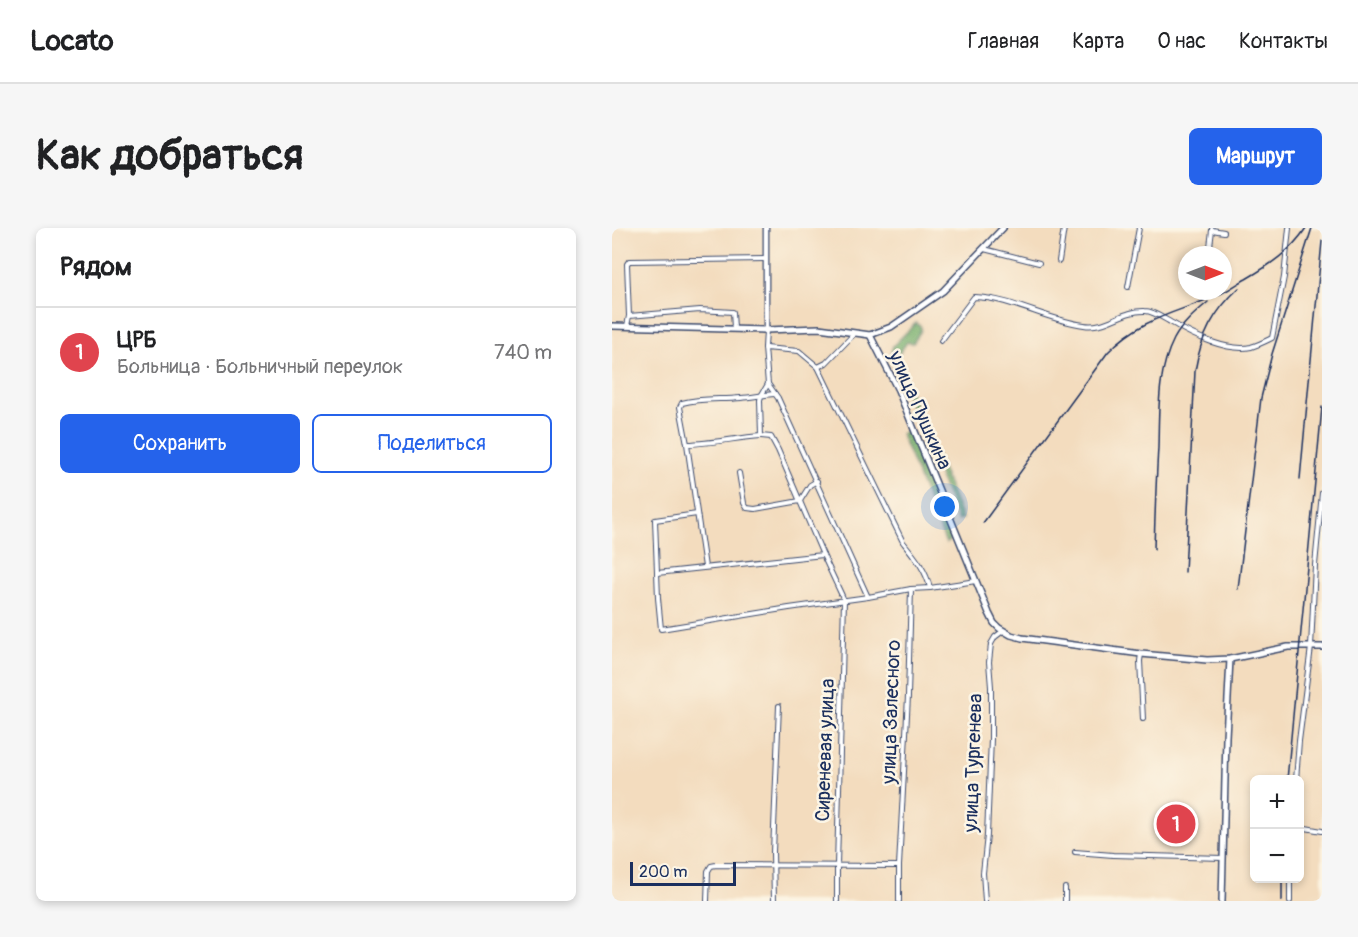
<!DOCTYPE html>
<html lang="ru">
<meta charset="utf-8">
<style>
body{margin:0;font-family:Pangolin,sans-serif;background:#f6f6f6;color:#202124}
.controls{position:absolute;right:18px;bottom:18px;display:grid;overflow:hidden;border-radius:9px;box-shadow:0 3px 9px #0003}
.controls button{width:54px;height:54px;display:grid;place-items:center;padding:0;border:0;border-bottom:2px solid #e0e0e0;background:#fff;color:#202124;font:30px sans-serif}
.compass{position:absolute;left:566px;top:18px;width:54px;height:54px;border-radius:50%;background:#fff;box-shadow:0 3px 9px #0003;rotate:90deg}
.scale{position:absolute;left:18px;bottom:15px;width:106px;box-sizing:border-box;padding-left:6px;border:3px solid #1b2f5e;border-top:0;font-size:16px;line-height:21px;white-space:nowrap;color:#1b2f5e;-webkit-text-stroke:4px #fcf5e5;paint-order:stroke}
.you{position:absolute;left:333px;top:279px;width:21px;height:21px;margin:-15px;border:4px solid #fff;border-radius:50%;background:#1a73e8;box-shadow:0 0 0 9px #1a73e833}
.badge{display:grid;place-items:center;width:39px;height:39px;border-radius:50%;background:#2563eb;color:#fff;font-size:20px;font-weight:700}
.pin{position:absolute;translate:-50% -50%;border:3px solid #fff;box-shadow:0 2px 6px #0006}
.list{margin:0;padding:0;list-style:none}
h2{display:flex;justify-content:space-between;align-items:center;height:78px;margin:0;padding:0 24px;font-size:26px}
h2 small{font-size:20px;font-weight:400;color:#757577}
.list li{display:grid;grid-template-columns:39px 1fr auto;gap:18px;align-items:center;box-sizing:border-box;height:90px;padding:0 24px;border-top:2px solid #e0e0e0}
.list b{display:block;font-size:22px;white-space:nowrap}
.list p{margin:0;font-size:20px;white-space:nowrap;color:#757577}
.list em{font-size:20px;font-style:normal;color:#757577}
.actions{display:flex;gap:12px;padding:18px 24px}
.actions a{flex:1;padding:14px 0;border:2px solid #2563eb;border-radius:9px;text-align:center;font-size:21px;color:#2563eb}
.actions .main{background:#2563eb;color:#fff}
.map{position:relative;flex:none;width:710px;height:673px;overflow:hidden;border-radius:9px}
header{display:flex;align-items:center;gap:36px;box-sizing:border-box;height:84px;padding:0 30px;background:#fff;border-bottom:2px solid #e0e0e0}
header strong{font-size:28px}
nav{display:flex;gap:33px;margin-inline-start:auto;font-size:21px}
.intro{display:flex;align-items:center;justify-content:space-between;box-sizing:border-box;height:144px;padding:0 36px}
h1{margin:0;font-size:42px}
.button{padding:15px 27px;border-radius:9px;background:#2563eb;color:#fff;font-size:21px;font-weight:700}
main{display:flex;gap:36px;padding:0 36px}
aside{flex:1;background:#fff;border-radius:9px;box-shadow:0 3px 9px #0003}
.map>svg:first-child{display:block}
.forest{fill:#78af6d;stroke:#4a6f66;stroke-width:1.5}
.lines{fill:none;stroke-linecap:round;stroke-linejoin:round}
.minor-casing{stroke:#3b496c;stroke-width:6}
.tertiary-casing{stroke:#3b496c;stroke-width:7}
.secondary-casing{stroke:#3b496c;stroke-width:8}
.minor{stroke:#fff;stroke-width:4}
.tertiary{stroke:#fff;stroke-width:4.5}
.secondary{stroke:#fff;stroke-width:5}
.rail{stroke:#1b2f5e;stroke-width:1.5}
.labels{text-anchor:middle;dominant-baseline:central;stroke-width:5;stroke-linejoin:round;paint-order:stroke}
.street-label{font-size:20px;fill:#1b2f5e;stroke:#fcf5e5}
</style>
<header>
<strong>Locato</strong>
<nav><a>Главная</a><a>Карта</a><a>О нас</a><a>Контакты</a></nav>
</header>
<div class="intro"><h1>Как добраться</h1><a class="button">Маршрут</a></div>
<main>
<aside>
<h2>Рядом<small></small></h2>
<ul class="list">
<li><span class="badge" style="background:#e0444e">1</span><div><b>ЦРБ</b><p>Больница · Больничный переулок</p></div><em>740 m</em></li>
</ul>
<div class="actions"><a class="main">Сохранить</a><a>Поделиться</a></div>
</aside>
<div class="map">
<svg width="710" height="673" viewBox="0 0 710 673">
<rect width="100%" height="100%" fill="#fcf5e5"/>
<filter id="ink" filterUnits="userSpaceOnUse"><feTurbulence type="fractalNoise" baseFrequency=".0167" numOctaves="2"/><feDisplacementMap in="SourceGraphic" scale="12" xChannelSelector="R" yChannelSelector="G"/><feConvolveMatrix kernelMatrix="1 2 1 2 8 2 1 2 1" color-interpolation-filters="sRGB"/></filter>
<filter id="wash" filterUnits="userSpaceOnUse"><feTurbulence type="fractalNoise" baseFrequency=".008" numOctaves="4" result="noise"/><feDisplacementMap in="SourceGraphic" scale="24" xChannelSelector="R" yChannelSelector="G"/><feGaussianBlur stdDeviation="1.35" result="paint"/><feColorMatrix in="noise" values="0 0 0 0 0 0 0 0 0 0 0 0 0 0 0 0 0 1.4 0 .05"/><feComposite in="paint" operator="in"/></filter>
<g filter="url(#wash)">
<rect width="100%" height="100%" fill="#f3dcbe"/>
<!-- forest -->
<g class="forest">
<polygon points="304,95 309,99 309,102 301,115 295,114 285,128 290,141 290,147 313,198 350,291 346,293 281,134 279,126 281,118"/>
<polygon points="294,203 296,204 339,310 337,313 334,315 289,206"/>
</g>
</g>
<g filter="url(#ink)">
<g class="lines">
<!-- minor casing -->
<g class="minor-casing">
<g id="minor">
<polyline points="600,1 600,2 612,4"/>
<polyline points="372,21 427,35"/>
<polyline points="597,27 600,2"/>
<polyline points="447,33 452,0"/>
<polyline points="516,59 527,0"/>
<polyline points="17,88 88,82 121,84 122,100"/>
<polyline points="15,98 17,88 15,36 17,33 153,31"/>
<polyline points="154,102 153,120 156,156 166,170 256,369"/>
<path d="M243 105 214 135 206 139 291 314C303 329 314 342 318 360"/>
<path d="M329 113 362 69C400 70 434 92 472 97 494 101 510 82 533 83 542 83 554 92 562 96 581 108 617 124 639 119 646 117 654 113 660 110L672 49 677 0"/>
<polyline points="153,120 187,123 206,139"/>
<polyline points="156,156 149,168 148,172 149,208 159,209 166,222 211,327 232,372 225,638 225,673"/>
<path d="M76 216C100 215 125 210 149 208"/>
<polyline points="127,245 132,275 135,280 143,281 188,273 198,257 205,253"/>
<polyline points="85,286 43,292 46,370 49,401 177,380 256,369 299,361"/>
<path d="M93 339 75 216 68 179 70 175C89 170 109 172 129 170 140 169 151 167 163 166"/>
<polyline points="45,345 211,327"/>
<polyline points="529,426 528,433 531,491"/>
<polyline points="684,552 687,513 699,419 703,337 710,265"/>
<polyline points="688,599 710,603"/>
<polyline points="463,624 501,627 611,630"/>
<polyline points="95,673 96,643 99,638 104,637 287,638"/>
<polyline points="162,673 161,624 167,478"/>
<polyline points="287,673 287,638 296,468 299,361 318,360 364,353"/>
<polyline points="373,673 371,645 375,607 379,511 379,459 377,434 379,416 383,409 391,403"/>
<polyline points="453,673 453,660"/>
<polyline points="678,673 678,650"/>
</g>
</g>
<!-- tertiary casing -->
<g class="tertiary-casing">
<polyline id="tertiary" points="154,0 154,102"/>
</g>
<!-- secondary casing -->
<g class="secondary-casing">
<g id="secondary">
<polyline points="0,98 154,102 207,100 258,107 279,99 331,63 391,0"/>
<polyline points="258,107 286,162 377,385 382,395 387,400 399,407 410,410 529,426 595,432 618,431 676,419 710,419"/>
<polyline points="610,673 614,509 618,431"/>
</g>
</g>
<!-- minor -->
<use href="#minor" class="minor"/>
<!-- tertiary -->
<use href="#tertiary" class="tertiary"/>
<!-- secondary -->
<use href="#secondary" class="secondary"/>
<!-- rail -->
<g class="rail">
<polyline points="688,251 710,13"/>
<path d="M371 295 496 124C531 88 567 85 610 65 619 61 626 55 634 51 658 37 679 23 694 0"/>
<path d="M542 321C543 287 544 254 546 220 547 183 545 144 562 111 570 96 583 85 596 74"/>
<path d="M573 344 583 143C589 108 601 84 627 60"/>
<polyline points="626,361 649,170 660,126 700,0"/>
<polyline points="675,552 710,179"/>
<polyline points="670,650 670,673"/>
</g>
</g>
</g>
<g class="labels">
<!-- street labels -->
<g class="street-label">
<text transform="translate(308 182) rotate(66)">улица Пушкина</text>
<text transform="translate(279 484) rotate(-88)">улица Залесного</text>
<text transform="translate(213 522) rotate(-88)">Сиреневая улица</text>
<text transform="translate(361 535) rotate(-88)">улица Тургенева</text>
</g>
</g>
</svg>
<div class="controls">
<button>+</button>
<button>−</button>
</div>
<svg class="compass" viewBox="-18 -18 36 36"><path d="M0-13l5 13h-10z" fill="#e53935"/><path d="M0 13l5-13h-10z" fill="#757577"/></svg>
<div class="scale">200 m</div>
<div class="you"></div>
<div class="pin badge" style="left:564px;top:596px;background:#e0444e">1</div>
</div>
</main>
